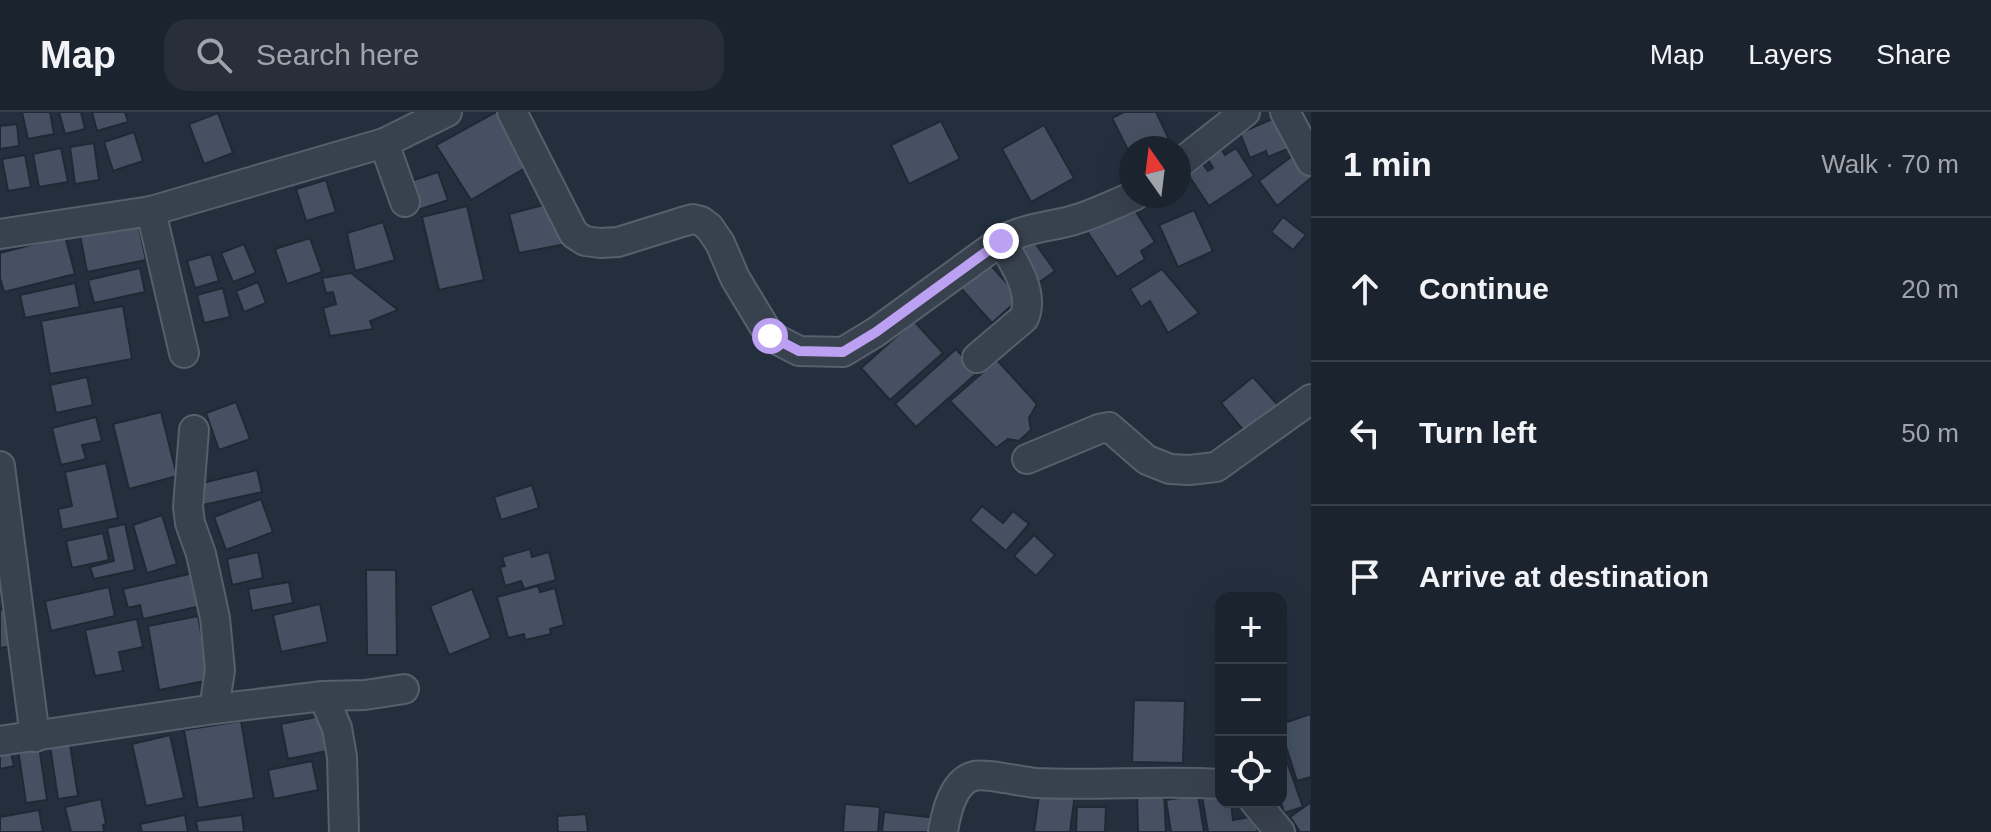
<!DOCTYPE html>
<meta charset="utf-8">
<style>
body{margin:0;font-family:Helvetica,sans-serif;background:#282f3a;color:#f1f3f6}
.controls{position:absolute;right:24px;bottom:24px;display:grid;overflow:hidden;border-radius:16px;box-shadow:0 8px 32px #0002}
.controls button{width:72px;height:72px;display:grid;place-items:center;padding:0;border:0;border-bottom:2px solid #39404a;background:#1b232e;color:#f1f3f6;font:40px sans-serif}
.compass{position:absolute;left:1119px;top:24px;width:72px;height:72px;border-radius:50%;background:#1b232e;box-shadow:0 8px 32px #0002;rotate:346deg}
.stop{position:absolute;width:24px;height:24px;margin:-18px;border:6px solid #bca0f2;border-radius:50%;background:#fff}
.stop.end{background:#bca0f2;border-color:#fff;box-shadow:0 2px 8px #0008}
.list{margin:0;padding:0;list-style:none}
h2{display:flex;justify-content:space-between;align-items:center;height:104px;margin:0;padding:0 32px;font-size:34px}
h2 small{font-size:26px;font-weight:400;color:#a0a4aa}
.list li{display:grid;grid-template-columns:52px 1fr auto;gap:24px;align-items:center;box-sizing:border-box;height:144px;padding:0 32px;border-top:2px solid #39404a}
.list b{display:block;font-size:30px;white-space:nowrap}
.list em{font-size:26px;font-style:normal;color:#a0a4aa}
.icon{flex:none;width:44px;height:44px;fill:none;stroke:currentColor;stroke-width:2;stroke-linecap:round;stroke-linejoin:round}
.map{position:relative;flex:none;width:1311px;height:720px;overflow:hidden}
header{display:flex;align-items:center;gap:48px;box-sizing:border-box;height:112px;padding:0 40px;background:#1b232e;border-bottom:2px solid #39404a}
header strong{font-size:38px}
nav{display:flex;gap:44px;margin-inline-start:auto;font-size:28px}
.search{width:560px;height:72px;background:#282f3a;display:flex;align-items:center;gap:20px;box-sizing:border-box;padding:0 28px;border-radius:24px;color:#a0a4aa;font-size:30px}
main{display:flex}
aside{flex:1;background:#1b232e}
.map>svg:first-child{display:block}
.building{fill:#455162;stroke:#1f2835;stroke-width:2}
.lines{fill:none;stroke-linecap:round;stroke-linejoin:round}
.street-casing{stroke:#565f6c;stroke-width:32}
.street{stroke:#38414e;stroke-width:28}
.route{stroke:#bca0f2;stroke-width:10}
</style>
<header>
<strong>Map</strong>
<div class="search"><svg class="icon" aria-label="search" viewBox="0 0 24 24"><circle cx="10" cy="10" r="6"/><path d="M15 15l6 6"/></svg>Search here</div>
<nav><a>Map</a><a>Layers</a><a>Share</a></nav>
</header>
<main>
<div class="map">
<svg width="1311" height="720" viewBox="0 0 1311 720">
<rect width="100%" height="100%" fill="#242f3e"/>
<!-- building -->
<g class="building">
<polygon points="22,0 50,0 54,22 28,27"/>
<polygon points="59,0 81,0 85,17 65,22"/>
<polygon points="92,0 125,0 128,10 97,19"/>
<polygon points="496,0 507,0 532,52 471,88 436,33"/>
<polygon points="1124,0 1156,0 1169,27 1150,36 1131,36 1131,44 1112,6"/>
<polygon points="218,1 233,41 204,52 189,12"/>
<polygon points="1282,3 1295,34 1268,45 1266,39 1250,46 1240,21"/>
<polygon points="941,9 960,47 909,72 891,33"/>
<polygon points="17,12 19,34 0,37 0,14"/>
<polygon points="1044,13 1074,66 1031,90 1002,37"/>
<polygon points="134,20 143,49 113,59 104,30"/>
<polygon points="94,31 99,68 75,72 70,35"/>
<polygon points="1218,32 1225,43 1236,36 1254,64 1209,94 1187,61 1202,51 1208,59 1213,56 1204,41"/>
<polygon points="61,36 68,70 39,75 33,42"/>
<polygon points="1295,42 1311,61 1311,66 1277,94 1259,69"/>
<polygon points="25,43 31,75 8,79 2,47"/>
<polygon points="438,60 448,88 415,99 405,71"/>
<polygon points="326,68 336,100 306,109 296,77"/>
<polygon points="555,90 566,132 519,141 509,102"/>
<polygon points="467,94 484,168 439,178 422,105"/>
<polygon points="1133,95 1155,130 1141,139 1145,147 1117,165 1085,116"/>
<polygon points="1194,98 1213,139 1178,155 1159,113"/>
<polygon points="1283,105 1306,123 1293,138 1271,120"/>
<polygon points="383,110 395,148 355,159 347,121"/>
<polygon points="138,111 146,148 87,160 80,123"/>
<polygon points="65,124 75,162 4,180 0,166 0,141"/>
<polygon points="310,126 322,160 287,172 275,137"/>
<polygon points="1033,128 1055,159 1038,171 1016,141"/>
<polygon points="244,132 256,161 233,170 221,141"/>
<polygon points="211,142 219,169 195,176 187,149"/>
<polygon points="986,148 1020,186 992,211 958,173"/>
<polygon points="140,156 145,180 94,191 88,168"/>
<polygon points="1162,157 1199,201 1168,221 1150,189 1141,195 1130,177"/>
<polygon points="351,161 398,198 370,209 373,217 330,224 323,196 336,192 333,180 326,181 322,166"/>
<polygon points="258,170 266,191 244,200 236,179"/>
<polygon points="75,171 80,195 25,206 20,183"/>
<polygon points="223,176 230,205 204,211 197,183"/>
<polygon points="123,194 132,247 50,262 41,209"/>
<polygon points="914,209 943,241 890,288 861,256"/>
<polygon points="956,237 977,261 916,315 895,292"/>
<polygon points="997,248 1037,292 1029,306 1031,318 1019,329 1008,327 996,336 950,289"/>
<polygon points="87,265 93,293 56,301 50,273"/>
<polygon points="1253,265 1282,298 1248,324 1221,291"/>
<polygon points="236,290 250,327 219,338 206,301"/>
<polygon points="161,300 177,364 129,377 113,312"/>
<polygon points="96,305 102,329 82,333 86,347 61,353 52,316"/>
<polygon points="106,351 118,406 62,418 58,397 72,394 65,360"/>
<polygon points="257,358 262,380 203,393 198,372"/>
<polygon points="532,373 539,396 501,408 494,385"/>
<polygon points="261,387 273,420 226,438 214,405"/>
<polygon points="982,394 1003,411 1013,399 1029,412 1006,439 970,408"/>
<polygon points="162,403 177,452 147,461 133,413"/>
<polygon points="125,412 135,458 94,467 90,455 114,449 107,416"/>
<polygon points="103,421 109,448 72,456 66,429"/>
<polygon points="1034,423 1055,443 1036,464 1014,444"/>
<polygon points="530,437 532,445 549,440 556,468 524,477 521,469 505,474 500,455 505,454 502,445"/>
<polygon points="258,440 263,466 232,473 227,447"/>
<polygon points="366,458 396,458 397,543 367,543"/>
<polygon points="198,460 205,493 143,507 140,493 128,496 123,477"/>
<polygon points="289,470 293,491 252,499 248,477"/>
<polygon points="538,474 540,480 555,476 564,513 550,517 551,522 525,528 524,522 508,526 497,485"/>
<polygon points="109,475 115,504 51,519 45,489"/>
<polygon points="472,477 491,526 449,543 430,494"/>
<polygon points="320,492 328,530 281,540 273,503"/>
<polygon points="11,496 18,533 0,536 0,498"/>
<polygon points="198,504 210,568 159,578 148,514"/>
<polygon points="137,507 143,535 119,540 123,559 95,564 85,518"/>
<polygon points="1134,588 1185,589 1183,651 1132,650"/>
<polygon points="1311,602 1311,665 1297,669 1281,619 1281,612"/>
<polygon points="321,604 327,639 288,647 281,612"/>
<polygon points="241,609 254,686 198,696 184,618"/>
<polygon points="170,623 184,686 146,694 132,632"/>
<polygon points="70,632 78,684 58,687 50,634"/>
<polygon points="9,633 14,654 0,657 0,635"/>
<polygon points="1281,633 1303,695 1284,701 1281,690 1264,696 1262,690 1281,690"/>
<polygon points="39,634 47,688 26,691 18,637"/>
<polygon points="312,649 318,678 274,687 268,658"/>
<polygon points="1040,677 1075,682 1070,720 1034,720"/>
<polygon points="1164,680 1166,720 1138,720 1137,681"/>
<polygon points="1221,680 1221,690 1231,690 1233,708 1255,704 1258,720 1208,720 1202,684"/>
<polygon points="1198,683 1204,720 1171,720 1166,688"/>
<polygon points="101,687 106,712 103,713 104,720 71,720 65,695"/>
<polygon points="1311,690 1311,720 1300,720 1290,705"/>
<polygon points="845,692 880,695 878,720 843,720"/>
<polygon points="1077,695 1106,695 1105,720 1076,720"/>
<polygon points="39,698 43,720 0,720 0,705"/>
<polygon points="884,700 937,706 936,720 882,720"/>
<polygon points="586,702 588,720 558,720 557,704"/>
<polygon points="185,703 188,720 142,720 140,712"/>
<polygon points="242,703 244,720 198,720 196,709"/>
</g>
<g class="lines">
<!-- street casing -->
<g class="street-casing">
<g id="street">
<polyline points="512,0 574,122 585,129 600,131 618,130 682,110 693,107 701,109 709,115 720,131 735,166 770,224 799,239 843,240 876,220 1001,129"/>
<polyline points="1285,0 1311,49"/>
<polyline points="384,31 405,90"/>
<polyline points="1179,52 1245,0"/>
<polyline points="151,99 384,31 447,0"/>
<polyline points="0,122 151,99 184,241"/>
<path d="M977 246 1024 206C1035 181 1014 150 1001 129 1024 116 1049 115 1074 108 1095 102 1114 92 1134 84"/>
<polyline points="194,318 188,395 190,411 201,442 215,506 220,558 214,597"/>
<polyline points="1027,347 1099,317 1109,315 1147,348 1170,357 1189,358 1216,355 1311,287"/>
<polyline points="0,354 35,625"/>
<polyline points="323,584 337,616 342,645 344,720"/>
<polyline points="0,629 214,597 323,584 365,583 404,577"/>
<polyline points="1255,690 1280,720"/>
<path d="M943 720C946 701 953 669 974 664 985 661 1022 670 1036 671 1097 674 1159 668 1221 672"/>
</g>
</g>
<!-- street -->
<use href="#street" class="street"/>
</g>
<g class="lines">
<!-- route -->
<polyline class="route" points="770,224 799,239 843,240 876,220 1001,129"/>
</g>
</svg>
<div class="controls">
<button>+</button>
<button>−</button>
<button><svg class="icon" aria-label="locate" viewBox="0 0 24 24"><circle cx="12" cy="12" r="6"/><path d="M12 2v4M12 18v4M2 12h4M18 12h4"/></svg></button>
</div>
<svg class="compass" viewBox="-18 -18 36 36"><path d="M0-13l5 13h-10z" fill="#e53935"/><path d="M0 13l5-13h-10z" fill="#a0a4aa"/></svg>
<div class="stop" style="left:770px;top:224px"></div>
<div class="stop end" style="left:1001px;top:129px"></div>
</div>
<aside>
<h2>1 min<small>Walk · 70 m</small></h2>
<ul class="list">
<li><svg class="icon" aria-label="ahead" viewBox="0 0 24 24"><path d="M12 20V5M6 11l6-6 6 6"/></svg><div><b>Continue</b></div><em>20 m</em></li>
<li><svg class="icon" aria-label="left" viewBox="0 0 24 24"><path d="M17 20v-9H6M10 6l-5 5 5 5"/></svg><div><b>Turn left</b></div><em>50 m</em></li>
<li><svg class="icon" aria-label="arrive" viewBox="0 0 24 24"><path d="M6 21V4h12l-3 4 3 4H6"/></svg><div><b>Arrive at destination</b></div></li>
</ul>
</aside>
</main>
